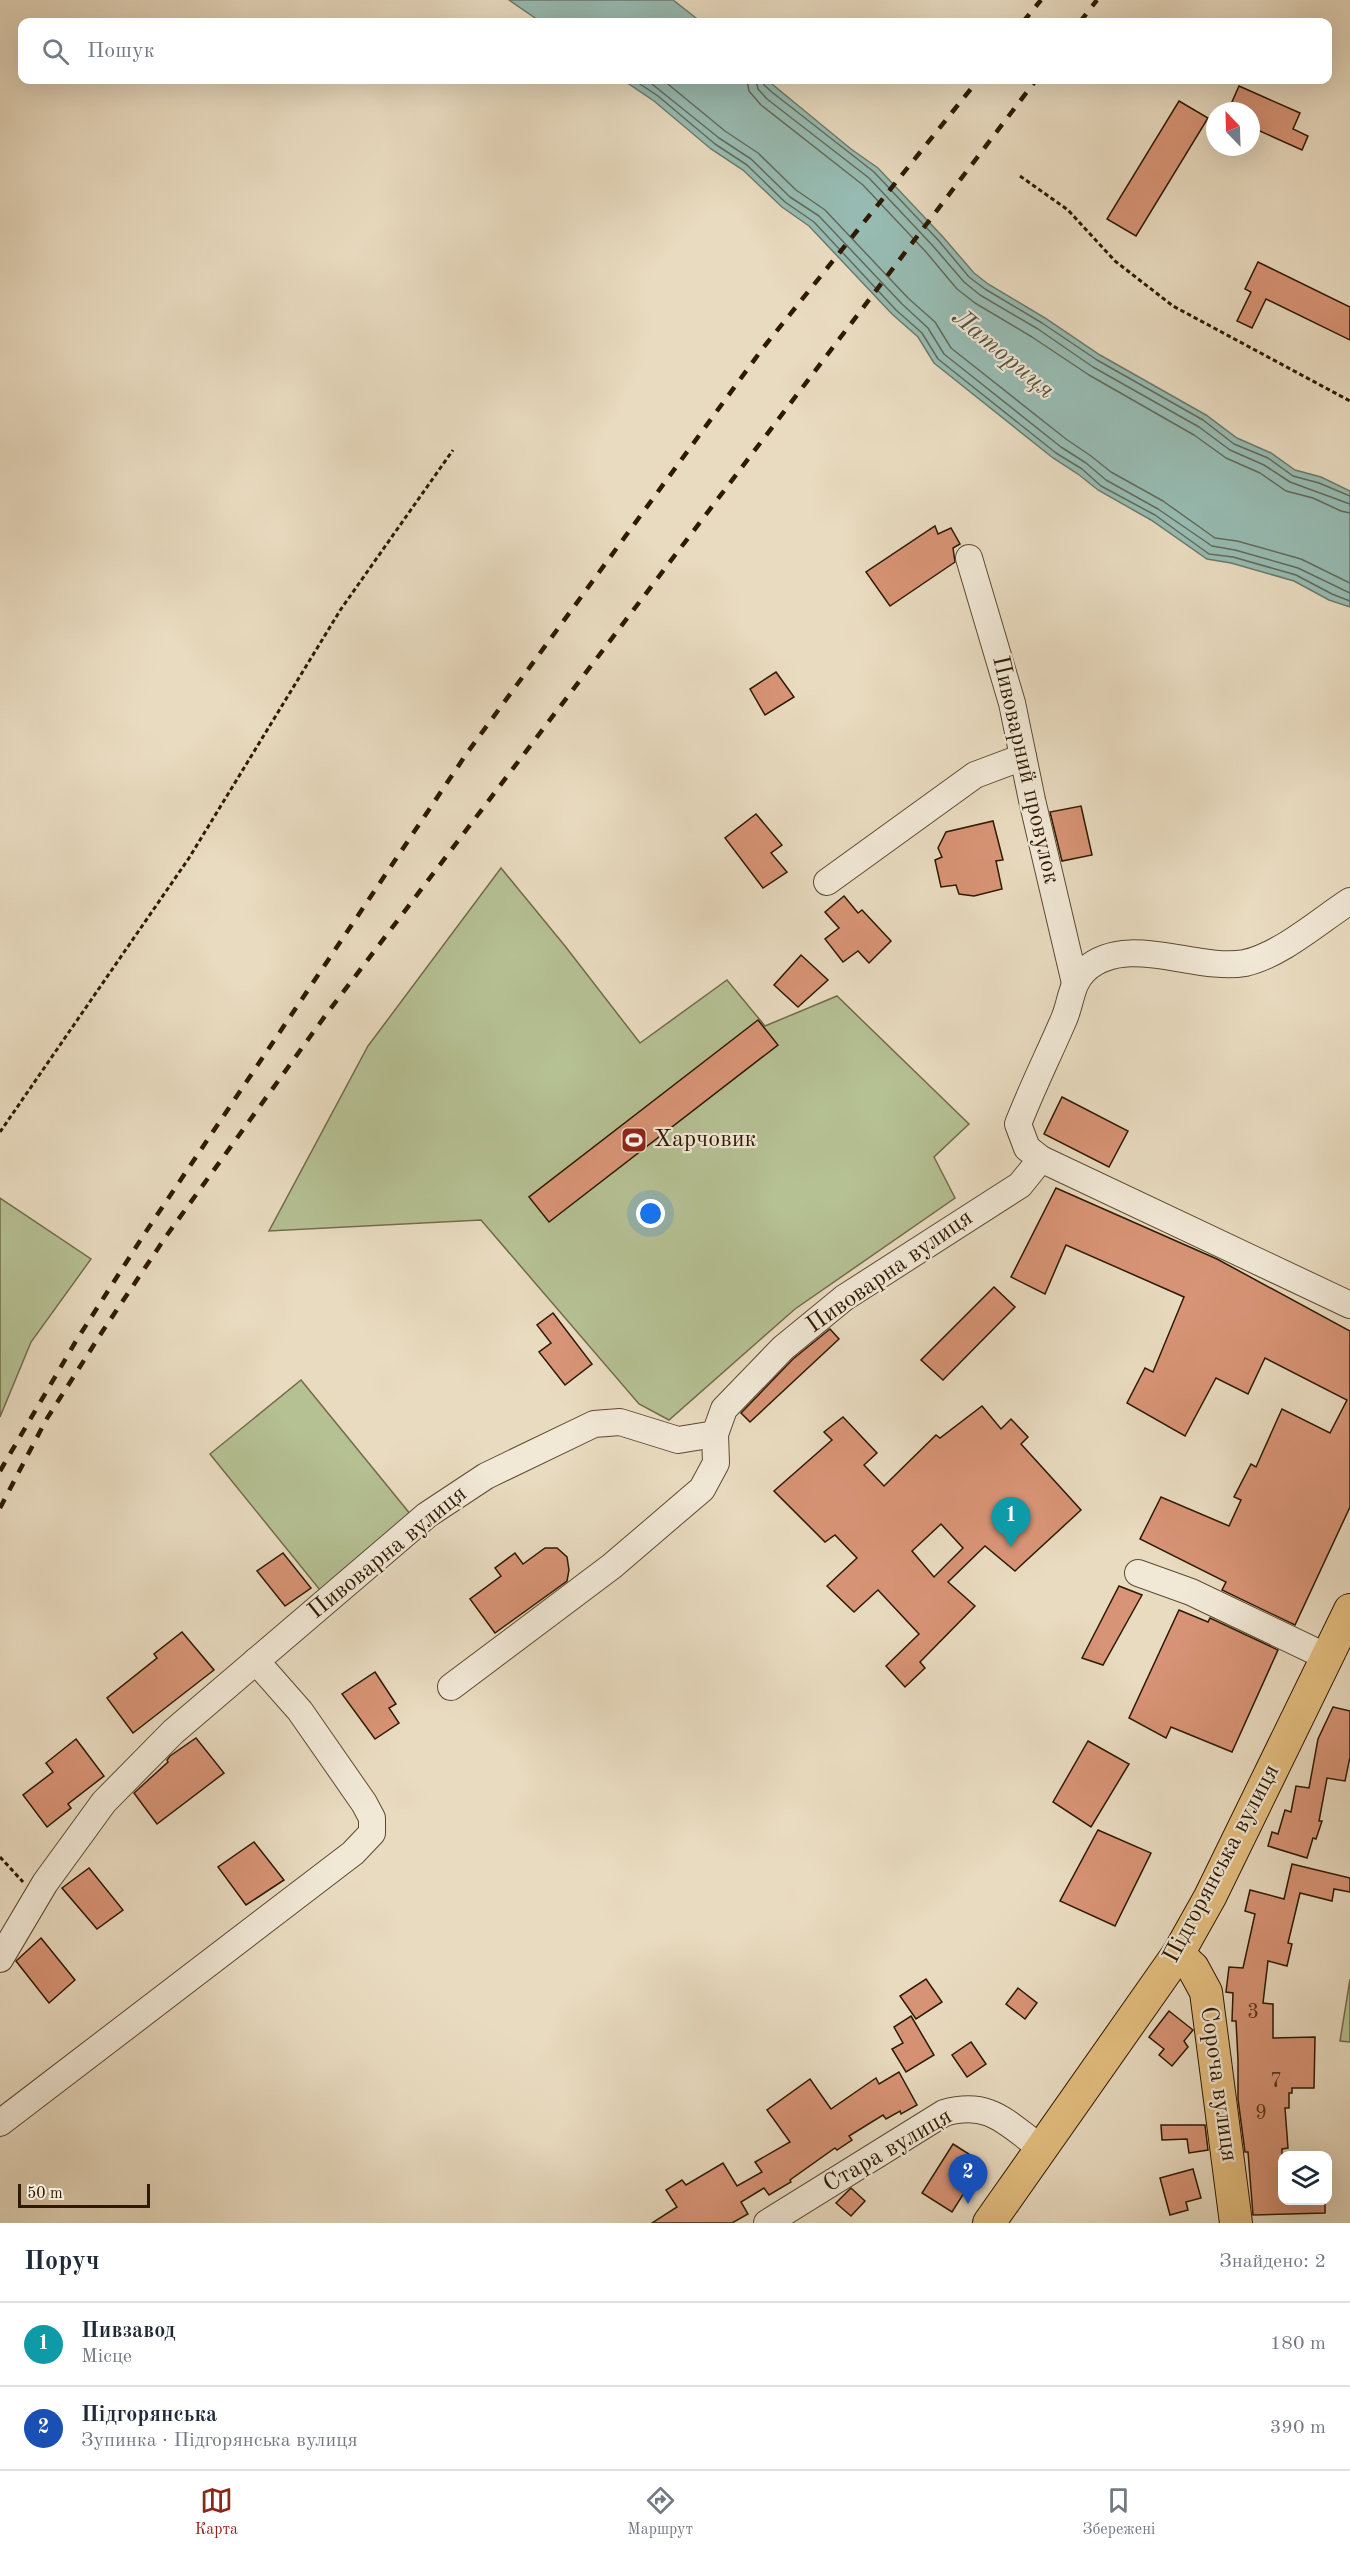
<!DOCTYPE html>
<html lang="uk">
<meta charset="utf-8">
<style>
body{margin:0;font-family:"Old Standard TT",serif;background:#f6f6f7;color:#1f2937}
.controls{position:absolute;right:18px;bottom:18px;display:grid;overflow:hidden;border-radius:12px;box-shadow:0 6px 24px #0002}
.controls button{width:54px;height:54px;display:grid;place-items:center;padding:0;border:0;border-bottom:2px solid #e0e1e3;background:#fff;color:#1f2937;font:30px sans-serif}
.compass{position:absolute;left:1206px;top:102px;width:54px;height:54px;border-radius:50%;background:#fff;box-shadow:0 6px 24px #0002;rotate:337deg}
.scale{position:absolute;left:18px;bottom:15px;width:132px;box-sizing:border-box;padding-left:6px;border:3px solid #2e1902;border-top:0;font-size:16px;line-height:21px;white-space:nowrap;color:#2e1902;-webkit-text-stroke:4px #f1e8d6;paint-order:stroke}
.you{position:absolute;left:651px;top:1214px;width:21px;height:21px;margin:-15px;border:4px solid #fff;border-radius:50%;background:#1a73e8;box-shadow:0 0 0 9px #1a73e833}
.badge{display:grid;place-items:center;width:39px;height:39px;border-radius:50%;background:#8f2418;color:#fff;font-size:20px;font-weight:700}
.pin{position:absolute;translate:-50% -50px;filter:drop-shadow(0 2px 3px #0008)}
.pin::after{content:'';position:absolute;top:32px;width:21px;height:18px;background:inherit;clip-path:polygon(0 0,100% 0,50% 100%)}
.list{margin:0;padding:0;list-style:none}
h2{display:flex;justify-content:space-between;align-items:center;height:78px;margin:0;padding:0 24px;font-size:26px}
h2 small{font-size:20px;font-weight:400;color:#747a83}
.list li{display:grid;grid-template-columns:39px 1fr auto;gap:18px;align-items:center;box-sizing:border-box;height:84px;padding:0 24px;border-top:2px solid #e0e1e3}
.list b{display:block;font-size:22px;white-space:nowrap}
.list p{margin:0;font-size:20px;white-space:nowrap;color:#747a83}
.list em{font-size:20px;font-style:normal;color:#747a83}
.icon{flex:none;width:33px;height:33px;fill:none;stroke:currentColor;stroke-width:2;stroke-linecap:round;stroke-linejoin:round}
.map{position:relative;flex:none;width:1350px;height:2223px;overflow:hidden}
.search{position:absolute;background:#fff;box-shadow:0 6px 24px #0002;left:18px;right:18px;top:18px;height:66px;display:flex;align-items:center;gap:15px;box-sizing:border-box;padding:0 21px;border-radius:12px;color:#747a83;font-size:22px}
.sheet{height:246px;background:#fff}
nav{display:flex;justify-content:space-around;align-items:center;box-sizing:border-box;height:84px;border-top:2px solid #e0e1e3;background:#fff;font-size:16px;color:#747a83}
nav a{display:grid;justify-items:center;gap:3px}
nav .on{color:#8f2418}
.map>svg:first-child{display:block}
.green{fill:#b5c093;stroke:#726c4a;stroke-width:1.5}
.water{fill:#97bbb2;stroke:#6d7a6c;stroke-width:1.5}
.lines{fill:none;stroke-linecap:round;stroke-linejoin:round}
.shore{stroke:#626a5a;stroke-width:1.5}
.building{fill:#d89476;stroke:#2e1902;stroke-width:1.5;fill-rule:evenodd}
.minor-casing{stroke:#5d4a32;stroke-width:28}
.major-casing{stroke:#2e1902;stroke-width:34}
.path{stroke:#2e1902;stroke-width:3;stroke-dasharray:4.5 3;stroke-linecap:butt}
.minor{stroke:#f1e8d6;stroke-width:26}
.major{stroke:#e4be80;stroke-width:32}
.rail{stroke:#2e1902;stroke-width:4.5;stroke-dasharray:10 10;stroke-linecap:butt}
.labels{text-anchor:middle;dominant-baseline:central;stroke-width:4.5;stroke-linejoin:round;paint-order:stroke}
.number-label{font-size:21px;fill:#58381f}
.street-label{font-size:24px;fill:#2e1902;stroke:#f1e8d6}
.poi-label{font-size:24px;fill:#2e1902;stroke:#f1e8d6;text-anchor:start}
.water-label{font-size:26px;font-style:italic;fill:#535240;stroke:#f1e8d6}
</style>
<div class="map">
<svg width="1350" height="2223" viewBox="0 0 1350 2223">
<rect width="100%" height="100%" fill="#e9dbc0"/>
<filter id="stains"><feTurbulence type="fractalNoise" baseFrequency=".00333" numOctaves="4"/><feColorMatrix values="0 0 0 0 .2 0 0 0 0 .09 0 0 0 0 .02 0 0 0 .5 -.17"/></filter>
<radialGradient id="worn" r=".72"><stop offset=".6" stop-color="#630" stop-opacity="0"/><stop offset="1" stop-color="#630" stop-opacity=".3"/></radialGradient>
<!-- green -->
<g class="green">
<polygon points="501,868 565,946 640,1043 727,980 765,1026 837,996 969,1124 934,1157 955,1198 795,1309 669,1420 639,1404 481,1220 269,1231 368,1046"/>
<polygon points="0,1198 91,1259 31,1342 0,1417"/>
<polygon points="301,1380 411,1515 320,1590 210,1454"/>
<polygon points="1350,1979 1350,2042 1340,2041"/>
</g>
<!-- water -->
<g class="water">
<polygon points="509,0 673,0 701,22 541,22"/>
<polygon points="623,80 767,80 851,149 878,168 943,237 974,273 988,284 1045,318 1100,355 1206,415 1237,438 1271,453 1295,470 1321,477 1350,491 1350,607 1329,600 1294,581 1231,563 1207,559 1151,520 1098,490 1078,474 1053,458 934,363 918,337 892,314 809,226 782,207 743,170 711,149 654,101"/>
</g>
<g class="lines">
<!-- shore -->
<g class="shore">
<polyline points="634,80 658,96 715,144 747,165 785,202 814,222 896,310 922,333 938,359 1056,453 1082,469 1101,486 1155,515 1209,554 1233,557 1296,575 1332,594 1350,601"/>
<polyline points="647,80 719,138 751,159 790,197 819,216 902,304 928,328 944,354 1061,447 1086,463 1106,480 1158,509 1212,546 1235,550 1298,568 1350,593"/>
<polyline points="663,80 725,131 758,153 796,190 825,210 908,298 935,322 951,348 1066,439 1091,456 1111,472 1163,501 1215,538 1237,541 1301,559 1350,583"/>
<polyline points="747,80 749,91 761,105 863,185 926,252 957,289 975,303 1032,337 1089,375 1194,435 1226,458 1260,473 1286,491 1313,498 1341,511 1350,513"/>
<polyline points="756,80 758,89 767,99 869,178 933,246 964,282 980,295 1038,329 1093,367 1199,427 1230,450 1264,465 1290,482 1350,504"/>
<polyline points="763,80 764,85 773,93 874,172 939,241 969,277 985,289 1042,323 1097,360 1203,420 1234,444 1268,458 1293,476 1319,483 1350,496"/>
</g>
</g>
<!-- building -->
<g class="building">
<polygon points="1239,86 1300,113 1293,129 1308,136 1302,150 1251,127 1251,111 1228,111"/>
<polygon points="1179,101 1208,118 1136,236 1107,219"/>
<polygon points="1258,262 1350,307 1350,340 1266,299 1252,328 1237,321 1251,292 1245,289"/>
<polygon points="935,526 938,534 951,528 960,544 953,548 955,562 890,606 866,572"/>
<polygon points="776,672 794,697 765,715 750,689"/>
<polygon points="1081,806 1092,855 1062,861 1050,812"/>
<polygon points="756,814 782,845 771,853 787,872 763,888 725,838"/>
<polygon points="993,821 1003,860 996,861 1002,889 974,896 959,894 956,885 941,887 935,860 942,857 938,848 946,832"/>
<polygon points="844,896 858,913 862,910 891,941 869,963 858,951 843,962 825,939 839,928 825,912"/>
<polygon points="801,955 828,980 798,1007 774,985"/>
<polygon points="758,1020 778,1045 549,1222 529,1197"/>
<polygon points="1062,1097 1128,1131 1109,1167 1044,1134"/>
<polygon points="1056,1188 1217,1259 1350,1331 1350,1507 1295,1625 1222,1590 1226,1582 1140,1539 1161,1497 1229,1526 1241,1500 1234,1497 1251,1464 1256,1467 1282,1409 1330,1433 1347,1400 1265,1358 1248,1394 1216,1378 1185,1436 1127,1403 1145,1368 1153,1372 1184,1297 1066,1245 1045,1294 1011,1277"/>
<polygon points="994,1287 1015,1307 943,1380 921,1360"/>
<polygon points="553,1313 592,1364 565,1385 539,1352 551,1343 537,1325"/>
<polygon points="830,1329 839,1339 750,1422 741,1413 793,1359"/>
<path d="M982 1406 1001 1429 1011 1419 1028 1437 1021 1444 1081 1510 1015 1571 985 1546 948 1582 975 1606 920 1662 925 1668 905 1687 886 1666 919 1634 878 1590 854 1612 827 1586 857 1558 835 1535 825 1542 774 1491 832 1440 824 1432 843 1417 877 1453 864 1465 884 1486 936 1435 940 1438ZM941 1524 963 1548 934 1577 912 1551Z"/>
<polygon points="545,1548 557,1548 567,1557 569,1570 567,1581 495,1633 470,1599 501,1576 495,1568 515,1553 523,1564"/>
<polygon points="283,1553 311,1588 285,1606 257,1571"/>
<polygon points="1119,1586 1142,1595 1103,1665 1082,1658"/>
<polygon points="1179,1610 1208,1622 1210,1618 1278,1650 1232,1752 1171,1727 1166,1738 1129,1718"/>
<polygon points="182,1632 214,1670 133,1733 107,1698 157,1658 154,1654"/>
<polygon points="375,1672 396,1704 389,1708 399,1723 375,1739 342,1694"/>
<polygon points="1333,1707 1350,1711 1350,1757 1345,1781 1327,1778 1319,1821 1322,1821 1316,1839 1313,1838 1307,1858 1268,1846 1272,1832 1278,1834 1285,1810 1291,1812 1296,1786 1309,1788 1318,1739"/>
<polygon points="196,1738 224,1773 157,1824 134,1793 168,1762 167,1760 170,1756"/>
<polygon points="76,1739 104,1776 68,1804 71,1808 47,1827 23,1795 53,1772 46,1763"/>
<polygon points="1088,1741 1129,1764 1091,1827 1053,1802"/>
<polygon points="1098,1830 1151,1853 1115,1926 1060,1901"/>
<polygon points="254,1842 284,1880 246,1905 218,1867"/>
<polygon points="1292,1864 1350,1878 1350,1892 1334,1889 1332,1901 1300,1893 1288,1943 1292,1944 1287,1966 1268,1961 1263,2003 1273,2004 1273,2038 1315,2037 1314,2088 1292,2088 1292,2093 1289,2093 1289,2108 1285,2108 1288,2148 1282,2149 1282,2200 1325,2200 1325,2213 1253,2215 1248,2152 1245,2152 1238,2099 1238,2060 1236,2021 1232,2021 1233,1993 1226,1992 1229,1967 1243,1968 1255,1914 1245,1911 1250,1890 1284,1899"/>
<polygon points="89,1868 123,1910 97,1929 62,1888"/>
<polygon points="41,1938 75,1980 49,2003 16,1961"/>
<polygon points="926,1979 942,2002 916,2019 900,1996"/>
<polygon points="1018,1988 1037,2003 1025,2019 1006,2004"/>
<polygon points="1169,2011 1193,2030 1184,2041 1188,2047 1172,2066 1159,2055 1164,2049 1149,2037"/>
<polygon points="911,2016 934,2055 906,2072 892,2049 903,2043 894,2027"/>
<polygon points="971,2042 986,2064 967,2077 952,2055"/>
<polygon points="899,2072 917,2105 901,2114 900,2111 886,2119 883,2115 849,2136 852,2140 837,2150 835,2148 790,2180 791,2182 769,2195 764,2188 741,2202 748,2214 732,2223 652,2223 677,2207 666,2190 682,2180 686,2185 723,2163 737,2186 762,2172 755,2162 790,2142 767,2110 810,2079 831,2109 876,2078 879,2084"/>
<polygon points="1161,2125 1205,2125 1208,2150 1189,2153 1187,2139 1162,2140"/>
<polygon points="953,2144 983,2163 952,2212 922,2193"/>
<polygon points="1193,2169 1201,2198 1186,2202 1188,2210 1170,2215 1160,2178"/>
<polygon points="851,2188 865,2201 851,2216 836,2203"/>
</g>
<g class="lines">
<!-- minor casing -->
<g class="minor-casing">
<g id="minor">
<polyline points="969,558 1012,703 1032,800 1075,983"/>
<polyline points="827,882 975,775 1023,757"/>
<path d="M1350 901C1319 921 1281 955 1245 963 1196 972 1127 932 1085 970 1071 983 1071 1003 1064 1019 1049 1054 1032 1088 1018 1124L1027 1148 1041 1159 1350 1305"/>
<polyline points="1138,1573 1191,1592 1327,1657"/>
<polyline points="451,1687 612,1566 702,1489 716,1463 715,1434"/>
<polyline points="0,1959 45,1883 104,1802 173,1732 427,1515 486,1476 594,1424 620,1422 678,1440 715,1434 724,1409 783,1348 844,1298 1020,1185 1041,1159"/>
<polyline points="0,2123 353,1853 372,1833 372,1818 364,1803 300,1711 256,1661"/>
<path d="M767 2223 944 2113C990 2100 1006 2123 1041 2148"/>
</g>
</g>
<!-- major casing -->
<g class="major-casing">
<g id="major">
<polyline points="1178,1954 1193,1968 1206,1992 1236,2223"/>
<polyline points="989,2223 1178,1954 1210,1897 1350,1610"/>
</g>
</g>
<!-- path -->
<g class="path">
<polyline points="1020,176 1068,210 1115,261 1173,306 1350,401"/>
<polyline points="0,1132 189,858 341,609 453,450"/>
<polyline points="0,1857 23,1882"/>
</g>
<!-- minor -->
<use href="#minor" class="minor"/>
<!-- major -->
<use href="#major" class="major"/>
<!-- rail -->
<g class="rail">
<polyline points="1023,22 1041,0"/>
<polyline points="1080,22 1097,0"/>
<polyline points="0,1471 76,1341 145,1233 467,753 763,348 978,80"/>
<polyline points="0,1508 46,1420 104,1329 167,1235 325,1016 1036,80"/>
</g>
</g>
<!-- icons -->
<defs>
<g id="stadium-square" transform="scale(1.35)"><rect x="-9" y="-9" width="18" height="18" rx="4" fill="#8f2418" stroke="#f1e8d6"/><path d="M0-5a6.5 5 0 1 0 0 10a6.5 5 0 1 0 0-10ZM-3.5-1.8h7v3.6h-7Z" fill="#fff"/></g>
</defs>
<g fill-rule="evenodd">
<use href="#stadium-square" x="634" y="1140"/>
</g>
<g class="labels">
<!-- number labels -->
<g class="number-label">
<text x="1253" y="2012">3</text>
<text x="1276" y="2081">7</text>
<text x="1261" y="2113">9</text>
</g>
<!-- street labels -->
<g class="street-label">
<text transform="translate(1025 770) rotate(77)">Пивоварний провулок</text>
<text transform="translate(890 1272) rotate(-35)">Пивоварна вулиця</text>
<text transform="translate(388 1553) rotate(-39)">Пивоварна вулиця</text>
<text transform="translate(1222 1864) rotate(-62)">Підгорянська вулиця</text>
<text transform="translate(1218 2084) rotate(82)">Сороча вулиця</text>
<text transform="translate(888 2151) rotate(-30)">Стара вулиця</text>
</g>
<!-- poi labels -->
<g class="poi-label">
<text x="654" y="1140">Харчовик</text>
</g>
<!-- water labels -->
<g class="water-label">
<text transform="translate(1003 354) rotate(40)">Латориця</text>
</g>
</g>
<rect width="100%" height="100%" filter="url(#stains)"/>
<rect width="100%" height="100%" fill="url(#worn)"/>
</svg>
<div class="controls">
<button><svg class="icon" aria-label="layers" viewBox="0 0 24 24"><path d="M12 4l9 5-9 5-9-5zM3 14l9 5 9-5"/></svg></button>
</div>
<svg class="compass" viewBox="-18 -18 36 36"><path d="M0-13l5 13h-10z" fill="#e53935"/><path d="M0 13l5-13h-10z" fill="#747a83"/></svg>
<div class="scale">50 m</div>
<div class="you"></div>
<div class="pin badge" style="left:1011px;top:1547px;background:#0f9aa8">1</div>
<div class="pin badge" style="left:968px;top:2204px;background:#1a4fb4">2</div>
<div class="search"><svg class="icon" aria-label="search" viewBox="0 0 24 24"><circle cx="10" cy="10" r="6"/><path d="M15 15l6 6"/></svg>Пошук</div>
</div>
<section class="sheet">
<h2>Поруч<small>Знайдено: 2</small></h2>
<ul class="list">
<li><span class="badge" style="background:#0f9aa8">1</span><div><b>Пивзавод</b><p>Місце</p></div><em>180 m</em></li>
<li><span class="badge" style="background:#1a4fb4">2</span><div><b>Підгорянська</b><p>Зупинка · Підгорянська вулиця</p></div><em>390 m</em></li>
</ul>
</section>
<nav>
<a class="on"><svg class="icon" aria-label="map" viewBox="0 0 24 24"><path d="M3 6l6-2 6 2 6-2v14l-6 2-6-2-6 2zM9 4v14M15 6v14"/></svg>Карта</a>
<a><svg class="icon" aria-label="directions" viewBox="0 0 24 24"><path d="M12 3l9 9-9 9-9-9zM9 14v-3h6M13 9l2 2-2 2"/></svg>Маршрут</a>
<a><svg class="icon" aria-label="saved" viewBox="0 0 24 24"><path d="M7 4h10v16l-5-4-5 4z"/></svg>Збережені</a>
</nav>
